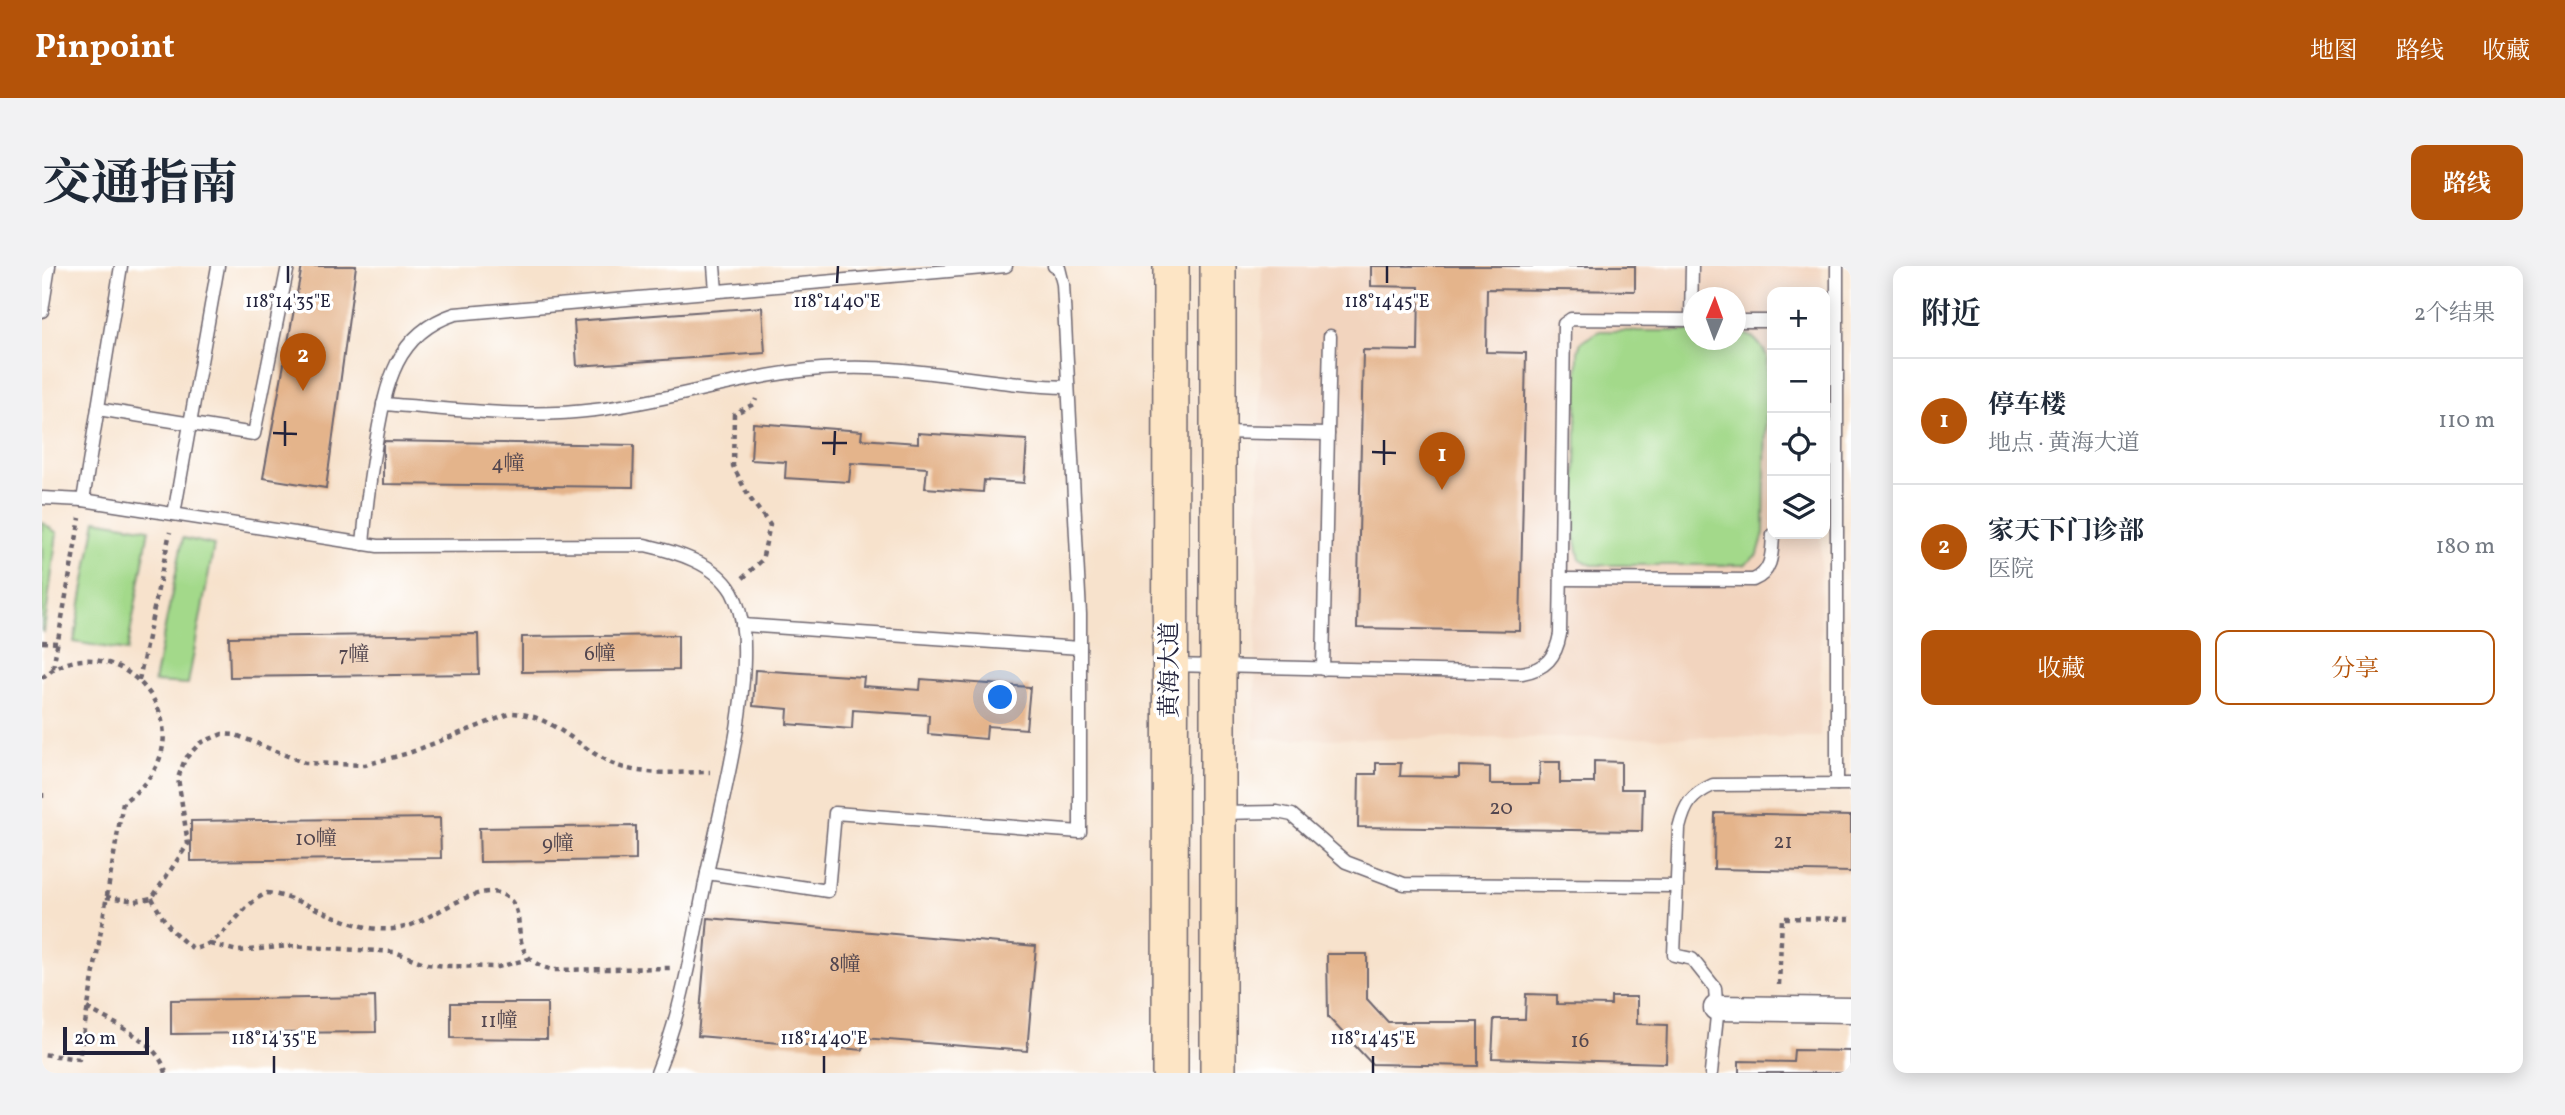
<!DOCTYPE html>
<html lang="zh">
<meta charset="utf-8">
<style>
body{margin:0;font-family:Vollkorn,"Noto Serif SC",serif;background:#f2f2f3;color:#1f2937}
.controls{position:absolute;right:21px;top:21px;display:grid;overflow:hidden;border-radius:14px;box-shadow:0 4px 18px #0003}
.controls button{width:63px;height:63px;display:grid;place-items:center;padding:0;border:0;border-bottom:2px solid #e0e1e3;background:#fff;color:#1f2937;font:35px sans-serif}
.compass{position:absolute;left:1641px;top:21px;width:63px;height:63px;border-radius:50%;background:#fff;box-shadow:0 4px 18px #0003;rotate:1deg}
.scale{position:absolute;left:21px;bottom:18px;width:86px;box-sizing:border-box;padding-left:7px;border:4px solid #22223b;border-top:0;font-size:19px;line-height:24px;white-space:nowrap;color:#22223b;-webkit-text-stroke:5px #fff;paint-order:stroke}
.you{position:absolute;left:959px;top:432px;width:24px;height:24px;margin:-18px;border:5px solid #fff;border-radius:50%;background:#1a73e8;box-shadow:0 0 0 10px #1a73e833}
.badge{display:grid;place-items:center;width:46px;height:46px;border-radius:50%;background:#b45309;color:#fff;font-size:23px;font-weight:700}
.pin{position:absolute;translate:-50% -58px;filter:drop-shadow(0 2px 4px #0008)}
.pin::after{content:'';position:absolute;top:37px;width:24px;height:21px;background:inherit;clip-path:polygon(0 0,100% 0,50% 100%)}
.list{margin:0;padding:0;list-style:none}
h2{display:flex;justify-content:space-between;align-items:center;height:91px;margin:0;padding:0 28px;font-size:30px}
h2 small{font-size:23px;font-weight:400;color:#747a83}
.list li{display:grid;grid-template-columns:46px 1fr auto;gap:21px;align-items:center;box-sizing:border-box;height:126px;padding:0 28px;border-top:2px solid #e0e1e3}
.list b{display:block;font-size:26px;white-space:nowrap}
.list p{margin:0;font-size:23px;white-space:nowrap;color:#747a83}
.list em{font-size:23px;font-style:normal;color:#747a83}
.actions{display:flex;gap:14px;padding:21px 28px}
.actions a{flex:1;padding:16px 0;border:2px solid #b45309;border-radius:14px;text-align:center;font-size:24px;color:#b45309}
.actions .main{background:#b45309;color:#fff}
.icon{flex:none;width:38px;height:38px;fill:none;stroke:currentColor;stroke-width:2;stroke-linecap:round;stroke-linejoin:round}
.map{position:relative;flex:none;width:1809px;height:807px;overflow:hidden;border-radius:14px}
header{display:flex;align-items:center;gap:42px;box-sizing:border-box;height:98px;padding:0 35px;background:#b45309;color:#fff}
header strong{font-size:33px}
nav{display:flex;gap:38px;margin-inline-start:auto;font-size:24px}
.intro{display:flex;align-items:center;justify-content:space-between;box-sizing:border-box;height:168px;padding:0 42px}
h1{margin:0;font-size:49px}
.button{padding:18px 32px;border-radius:14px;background:#b45309;color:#fff;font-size:24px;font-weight:700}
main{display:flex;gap:42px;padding:0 42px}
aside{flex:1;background:#fff;border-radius:14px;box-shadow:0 4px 18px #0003}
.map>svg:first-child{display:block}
.built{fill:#f2d4be;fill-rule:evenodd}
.green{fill:#a3d98a;stroke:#627e62;stroke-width:2}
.building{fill:#e4b48b}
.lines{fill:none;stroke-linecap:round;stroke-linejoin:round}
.lane-casing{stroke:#6d656e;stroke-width:15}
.street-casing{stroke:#6d656e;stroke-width:27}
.secondary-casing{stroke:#6d656e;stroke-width:38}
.path{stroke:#6d656e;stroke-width:4.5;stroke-dasharray:5 5;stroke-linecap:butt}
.lane{stroke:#fff;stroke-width:12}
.street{stroke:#fff;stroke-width:24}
.secondary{stroke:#fde5c5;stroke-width:35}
.ticks{fill:none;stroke:#22223b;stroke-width:2.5}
.labels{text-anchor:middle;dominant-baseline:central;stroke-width:7;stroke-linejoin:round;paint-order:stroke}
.number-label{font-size:21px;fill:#52464f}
.street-label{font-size:24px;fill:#22223b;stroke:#fff}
.ticks-label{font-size:18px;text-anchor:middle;fill:#22223b;stroke:#fff;stroke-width:7;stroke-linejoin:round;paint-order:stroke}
</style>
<header>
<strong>Pinpoint</strong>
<nav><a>地图</a><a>路线</a><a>收藏</a></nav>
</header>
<div class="intro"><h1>交通指南</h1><a class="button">路线</a></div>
<main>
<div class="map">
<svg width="1809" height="807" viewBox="0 0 1809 807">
<rect width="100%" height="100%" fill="#fff"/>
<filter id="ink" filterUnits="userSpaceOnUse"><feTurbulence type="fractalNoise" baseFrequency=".0143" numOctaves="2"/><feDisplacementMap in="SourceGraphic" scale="14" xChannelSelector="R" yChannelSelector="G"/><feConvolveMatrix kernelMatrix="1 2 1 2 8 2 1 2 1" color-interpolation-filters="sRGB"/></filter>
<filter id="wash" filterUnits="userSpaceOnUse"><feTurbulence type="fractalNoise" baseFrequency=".00686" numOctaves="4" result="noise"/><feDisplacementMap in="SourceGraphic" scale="28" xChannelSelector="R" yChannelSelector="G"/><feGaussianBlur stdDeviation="1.57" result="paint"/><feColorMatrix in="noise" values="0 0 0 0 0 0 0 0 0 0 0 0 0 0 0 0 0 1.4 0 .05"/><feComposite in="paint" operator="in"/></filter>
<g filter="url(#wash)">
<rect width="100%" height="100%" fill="#f7e2cc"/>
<!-- built -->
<path class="built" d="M1221 0H1780V26H1730V268H1779L1778 471 1212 473ZM1652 32H1694V74H1652Z"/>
<!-- green -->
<g class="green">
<path d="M1558 65H1651L1652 74H1694V66C1710 68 1717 75 1725 90L1722 267 1716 288 1702 299H1550L1538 293 1533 271 1536 85 1539 76Z"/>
<polygon points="54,254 107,263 85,385 32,376"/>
<polygon points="0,256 15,267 2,366 0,365"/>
<polygon points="141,272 172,279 146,418 112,416"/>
</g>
<g id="blocks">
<!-- building -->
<g class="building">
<polygon points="260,0 314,0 284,222 221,212"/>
<polygon points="1329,0 1593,0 1593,25 1445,23 1444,86 1484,87 1478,365 1315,362 1321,84 1376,85 1377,21 1329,20"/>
<polygon points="720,41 723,87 535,100 532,55"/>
<polygon points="711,157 820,165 819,173 876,177 876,167 985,174 982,217 942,214 941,226 883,222 885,202 809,197 807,216 743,212 744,196 709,194"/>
<polygon points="341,175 592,179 591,221 341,218"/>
<polygon points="436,368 437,408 188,411 187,371"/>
<polygon points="636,369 636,404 480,406 480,371"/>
<polygon points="713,404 822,411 821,420 878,424 879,413 988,421 984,463 945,460 944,473 886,468 887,449 811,444 810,463 745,458 746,443 711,440"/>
<polygon points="1552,495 1579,496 1579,523 1601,523 1600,565 1316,561 1317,508 1334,508 1334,497 1359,497 1358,510 1417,511 1417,500 1448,501 1448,518 1497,518 1498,496 1518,496 1518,517 1552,517"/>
<polygon points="1673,547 1809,550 1809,606 1672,603"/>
<polygon points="398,552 399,592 149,595 149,555"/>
<polygon points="594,560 594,594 438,596 437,562"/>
<polygon points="666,652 994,680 985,785 822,772 821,784 656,770"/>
<polygon points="1285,688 1325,688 1325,733 1346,756 1436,756 1436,800 1330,798 1286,751"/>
<polygon points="1484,728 1515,729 1515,738 1569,739 1569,731 1595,731 1595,758 1625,759 1624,797 1450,792 1452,753 1483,753"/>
<polygon points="333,731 334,766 129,768 129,734"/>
<polygon points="409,737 505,737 505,773 409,772"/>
<polygon points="1752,784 1809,785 1809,807 1697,807 1697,795 1751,796"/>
</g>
</g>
</g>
<g filter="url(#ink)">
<use href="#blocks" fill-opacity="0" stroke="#6d656e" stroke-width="2"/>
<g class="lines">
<!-- lane casing -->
<g class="lane-casing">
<g id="lane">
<polyline points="672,0 674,25"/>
<polyline points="0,45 7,0"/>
<polyline points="1649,54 1650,0"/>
<polyline points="1694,55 1730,55"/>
<path d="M341 138C411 143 483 153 553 144 636 134 715 104 799 102 875 99 950 120 1026 121"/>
<polyline points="56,143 212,168 246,0"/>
<polyline points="1176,166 1286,168"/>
<path d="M0 232 41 234 336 280 603 279C634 286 673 297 690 326 704 352 703 385 701 414 696 478 678 544 665 607 651 675 641 742 615 807"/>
<polyline points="41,234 79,0"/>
<polyline points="132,248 176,0"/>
<path d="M321 278C324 243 328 210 334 176 344 120 352 68 413 48L964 0"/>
<path d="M1519 313 1711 314C1731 306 1730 286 1731 268"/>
<polyline points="700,359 1038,382"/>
<path d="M1129 399 1480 407C1504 403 1514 391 1518 368L1522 58 1529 53 1652 54"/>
<polyline points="1281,403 1288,70"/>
<polyline points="1795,518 1795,0"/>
<polyline points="1176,547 1235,546 1250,549 1304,596 1362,618 1635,620"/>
<polyline points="665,607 786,625 793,547 1038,566 1038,348 1021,18 1017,2 1012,0"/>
<path d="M1669 807 1675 750 1673 722 1650 693 1632 689 1637 562C1643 538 1649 529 1671 519L1809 518"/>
</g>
</g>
<!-- street casing -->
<g class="street-casing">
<polyline id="street" points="1674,742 1809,744"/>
</g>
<!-- secondary casing -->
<g class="secondary-casing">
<g id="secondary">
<polyline points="1128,807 1129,0"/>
<polyline points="1176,807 1176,0"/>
</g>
</g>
<!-- path -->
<g class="path">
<polyline points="701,312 720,294 728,259 707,231 691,200 692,148 712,138 714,133"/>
<polyline points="0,376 16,377"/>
<polyline points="11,402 38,252"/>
<path d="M0 412C72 348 182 468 81 536L37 793 0 788"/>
<polyline points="97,414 128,266"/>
<polyline points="0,527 0,532"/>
<path d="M64 631 94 635 110 632 146 578 136 512 143 493 158 477 180 468 194 469 263 497 323 499 367 487 470 447C511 448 539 485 576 500 604 510 639 506 668 506"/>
<path d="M110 632C121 654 131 669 152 683 185 676 196 640 225 627 270 633 313 671 359 662 388 656 431 617 459 628 494 642 456 692 512 704L628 702"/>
<polyline points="168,678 196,685 247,680 353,686 385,698 403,700 456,701 487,693"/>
<polyline points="1737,719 1740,652 1809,653"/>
<path d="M45 742C72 758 116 775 124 807"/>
</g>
<!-- lane -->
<use href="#lane" class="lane"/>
<!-- street -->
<use href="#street" class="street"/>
<!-- secondary -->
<use href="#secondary" class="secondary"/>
</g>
</g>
<!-- ticks -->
<path class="ticks" d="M246 17V0M795 17 796 0M1345 17V0M231 167 255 168M780 177H805M243 180V155M1330 186 1354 187M792 189 793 165M1342 199V174M232 807V790M782 807V790M1331 807V790"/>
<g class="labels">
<!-- number labels -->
<g class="number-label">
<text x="466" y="198">4幢</text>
<text x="558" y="388">6幢</text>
<text x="312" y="389">7幢</text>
<text x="1459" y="542">20</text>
<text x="274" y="573">10幢</text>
<text x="1741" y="576">21</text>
<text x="516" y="578">9幢</text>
<text x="803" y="699">8幢</text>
<text x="457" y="755">11幢</text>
<text x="1538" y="775">16</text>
</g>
<!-- street labels -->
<g class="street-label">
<text transform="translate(1129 404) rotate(-90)">黄海大道</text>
</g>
</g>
<g class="ticks-label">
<text x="246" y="41">118°14'35"E</text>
<text x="795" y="41">118°14'40"E</text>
<text x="1345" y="41">118°14'45"E</text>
<text x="232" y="778">118°14'35"E</text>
<text x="782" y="778">118°14'40"E</text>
<text x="1331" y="778">118°14'45"E</text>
</g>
</svg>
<div class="controls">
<button>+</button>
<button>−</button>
<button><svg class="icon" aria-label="locate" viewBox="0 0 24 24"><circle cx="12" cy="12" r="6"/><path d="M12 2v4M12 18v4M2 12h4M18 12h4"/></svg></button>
<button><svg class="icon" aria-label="layers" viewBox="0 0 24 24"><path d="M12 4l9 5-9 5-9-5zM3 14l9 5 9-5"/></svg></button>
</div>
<svg class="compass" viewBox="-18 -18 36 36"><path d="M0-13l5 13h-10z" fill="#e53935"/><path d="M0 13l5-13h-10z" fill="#747a83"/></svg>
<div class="scale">20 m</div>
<div class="you"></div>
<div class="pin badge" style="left:1400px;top:224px">1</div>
<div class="pin badge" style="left:261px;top:125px">2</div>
</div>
<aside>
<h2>附近<small>2个结果</small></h2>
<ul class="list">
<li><span class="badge">1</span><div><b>停车楼</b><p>地点 · 黄海大道</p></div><em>110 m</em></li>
<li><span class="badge">2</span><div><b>家天下门诊部</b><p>医院</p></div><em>180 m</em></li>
</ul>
<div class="actions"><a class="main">收藏</a><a>分享</a></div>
</aside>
</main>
